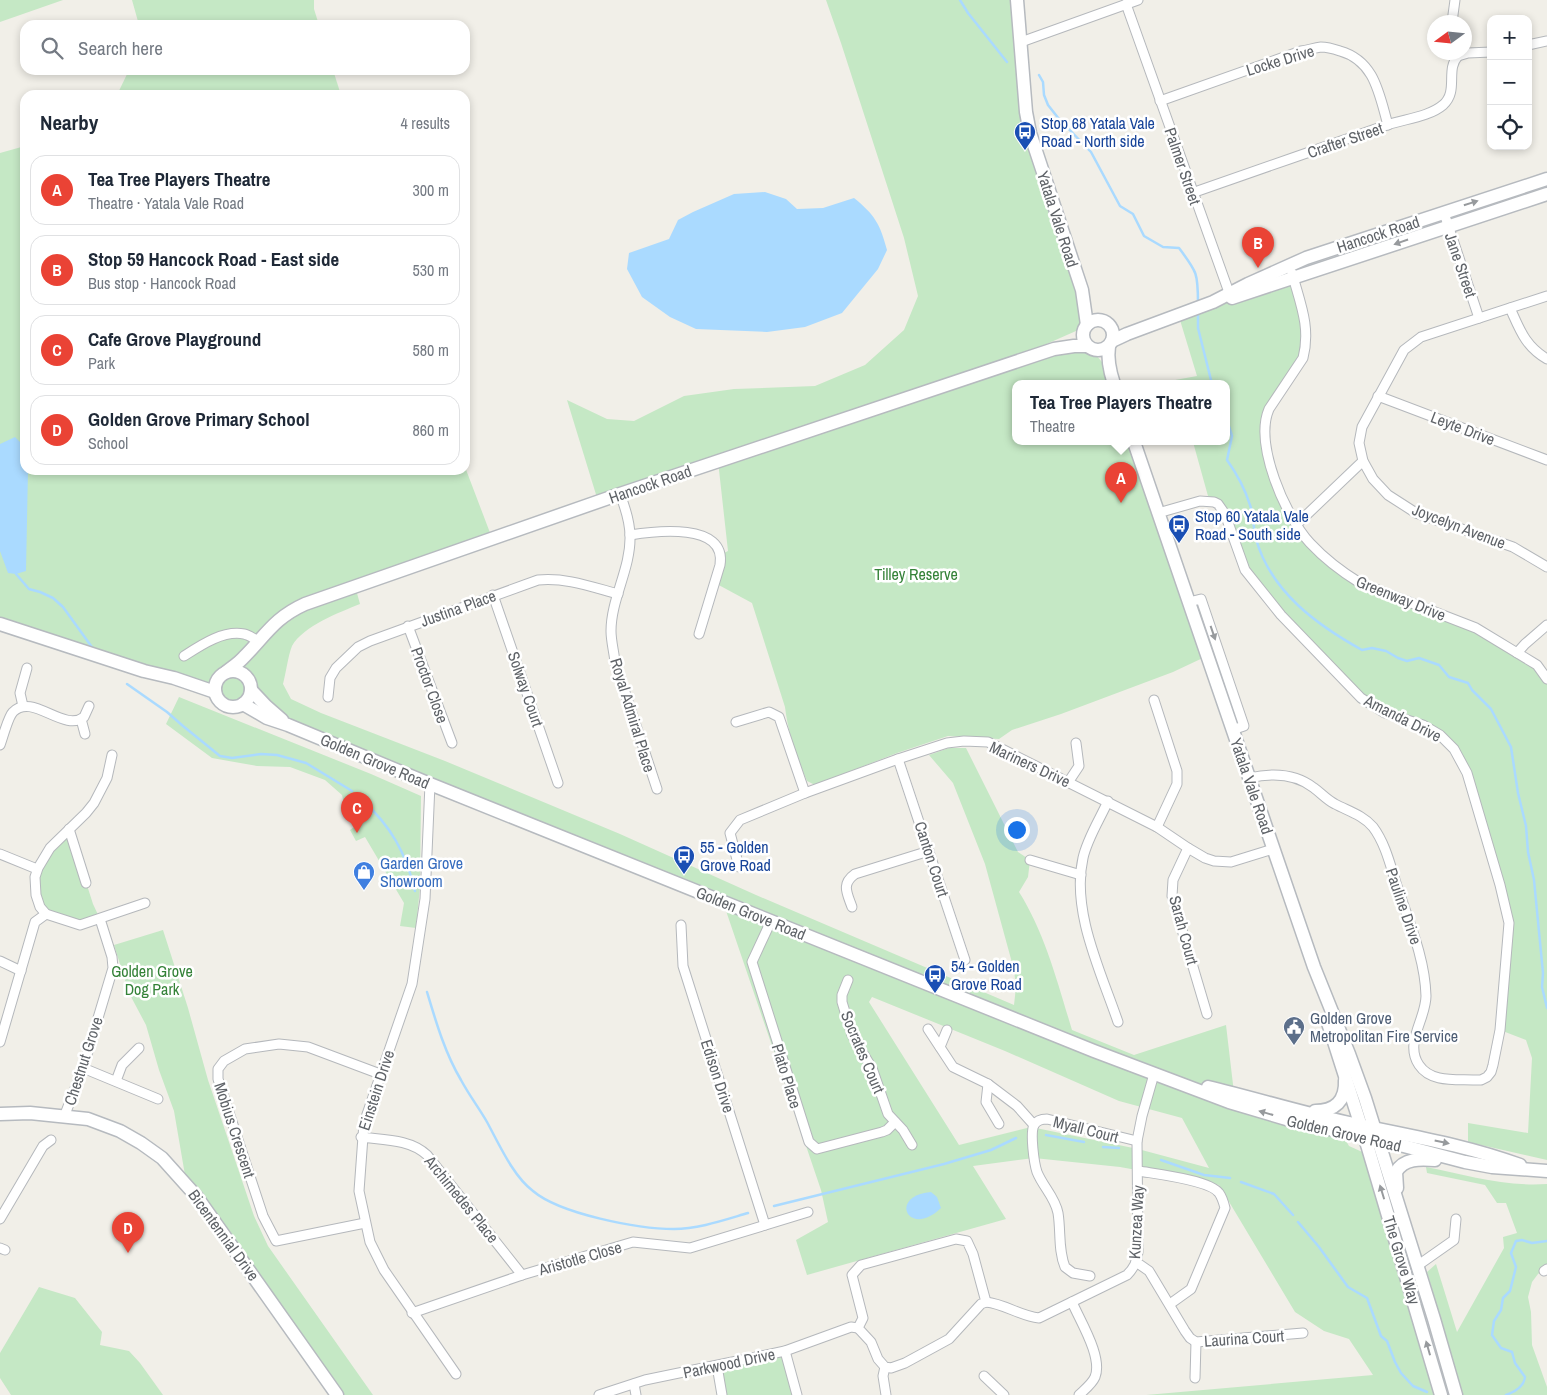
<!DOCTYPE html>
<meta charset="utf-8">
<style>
body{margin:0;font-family:"Archivo Narrow",sans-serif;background:#f6f6f7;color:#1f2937}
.controls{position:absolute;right:15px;top:15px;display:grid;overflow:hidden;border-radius:10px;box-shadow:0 2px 8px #0003}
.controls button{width:45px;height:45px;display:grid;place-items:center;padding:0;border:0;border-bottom:1px solid #e0e1e3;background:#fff;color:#1f2937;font:25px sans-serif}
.compass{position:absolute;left:1427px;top:15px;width:45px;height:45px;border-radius:50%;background:#fff;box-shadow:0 2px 8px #0003;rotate:255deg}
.you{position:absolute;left:1016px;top:829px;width:18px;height:18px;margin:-12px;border:4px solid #fff;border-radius:50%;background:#1a73e8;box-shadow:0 0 0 8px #1a73e833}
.badge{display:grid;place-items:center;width:32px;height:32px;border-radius:50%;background:#ea4335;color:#fff;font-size:16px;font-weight:700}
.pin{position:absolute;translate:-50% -41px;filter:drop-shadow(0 1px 2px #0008)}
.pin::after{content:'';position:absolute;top:26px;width:18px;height:15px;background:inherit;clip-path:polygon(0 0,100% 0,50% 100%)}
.popup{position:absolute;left:1012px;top:380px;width:218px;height:65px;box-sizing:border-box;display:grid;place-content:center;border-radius:10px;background:#fff;filter:drop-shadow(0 1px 4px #0005);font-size:16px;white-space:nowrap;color:#747a83}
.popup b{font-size:19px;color:#1f2937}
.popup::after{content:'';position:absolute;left:50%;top:100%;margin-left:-10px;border:10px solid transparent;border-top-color:#fff}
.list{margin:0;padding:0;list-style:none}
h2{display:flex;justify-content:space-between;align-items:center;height:65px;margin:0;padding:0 20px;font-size:21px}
h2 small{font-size:16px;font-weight:400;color:#747a83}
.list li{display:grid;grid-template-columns:32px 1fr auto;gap:15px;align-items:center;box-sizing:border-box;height:70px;margin:0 10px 10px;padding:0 10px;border:1px solid #e0e1e3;border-radius:15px}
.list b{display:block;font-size:19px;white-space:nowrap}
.list p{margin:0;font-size:16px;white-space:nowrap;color:#747a83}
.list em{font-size:16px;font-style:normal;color:#747a83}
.icon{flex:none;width:28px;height:28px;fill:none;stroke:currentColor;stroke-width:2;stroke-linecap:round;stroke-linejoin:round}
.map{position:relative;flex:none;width:1547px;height:1395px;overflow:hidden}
.search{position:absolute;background:#fff;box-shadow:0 2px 8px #0003;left:20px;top:20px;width:450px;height:55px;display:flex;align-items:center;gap:12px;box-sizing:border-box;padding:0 18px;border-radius:15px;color:#747a83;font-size:19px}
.panel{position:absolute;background:#fff;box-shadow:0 2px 8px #0003;left:20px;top:90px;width:450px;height:385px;border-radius:15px}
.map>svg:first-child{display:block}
.green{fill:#c5e8c5;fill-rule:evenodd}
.water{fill:#aadaff}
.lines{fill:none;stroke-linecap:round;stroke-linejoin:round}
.stream{stroke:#aadaff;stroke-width:2.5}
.street-casing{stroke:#b5b8bc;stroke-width:11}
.secondary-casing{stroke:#b6babf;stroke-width:15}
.street{stroke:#fff;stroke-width:9}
.secondary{stroke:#fff;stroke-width:12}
.oneway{fill:#979a9d}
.labels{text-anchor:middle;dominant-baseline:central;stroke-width:5;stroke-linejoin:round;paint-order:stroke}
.street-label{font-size:16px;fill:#5f6368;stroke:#fff}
.transit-label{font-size:16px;fill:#164399;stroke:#fff;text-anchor:start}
.park-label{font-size:16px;fill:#348238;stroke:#fff}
.shop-label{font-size:16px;fill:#366cbe;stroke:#fff;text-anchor:start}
.service-label{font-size:16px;fill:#4e5e75;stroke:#fff;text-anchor:start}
</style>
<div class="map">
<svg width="1547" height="1395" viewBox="0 0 1547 1395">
<rect width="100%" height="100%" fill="#f1efe8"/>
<!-- green -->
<g class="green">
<polygon points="0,0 63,0 0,22"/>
<polygon points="132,0 314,0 314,9 319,25 139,25"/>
<path d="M826 0H1017L1026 112 1087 299 1085 327 988 370 1087 346C1099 358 1109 368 1114 384H1016V442H1134L1207 656 1173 672 1061 714 1012 730 999 739 948 736 897 753 815 785 807 781C797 758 788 733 785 707L752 603 715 583 722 554 728 551 718 461 598 501 567 400 607 419 634 421 684 396 734 389 815 386 865 365 904 330 918 296 904 238 841 43Z"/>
<polygon points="129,70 333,70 341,95 117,95"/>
<path d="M25 146V470H465V467L492 538 355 586 360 604C340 612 303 626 292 646 288 656 286 673 283 684L291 699 321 713 445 761 620 834 756 895 1014 1005 1016 987 1014 970 985 864 953 783 929 755 949 748H966L1018 852 1030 860 1028 877 1019 892C1045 933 1058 984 1072 1030L1134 1055 1226 1025 1234 1093 1341 1132 1349 1146 1369 1155 1441 1395H1146L1373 1375 1349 1339 1324 1331 1295 1312 1219 1185 1120 1167 1034 1158 973 1166 1006 1219 807 1275 796 1240 828 1222 821 1190 723 902 206 690 0 619V153ZM872 997 1005 1051 1119 1101 1182 1118 1209 1168 1138 1149 1031 1127 959 1145 869 1002Z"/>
<polygon points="1293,279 1306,348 1269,409 1267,452 1297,524 1309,549 1348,576 1476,628 1517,653 1547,679 1547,1160 1468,1142 1468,1123 1528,1133 1532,1058 1526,1040 1500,1030 1508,928 1464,764 1440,735 1374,707 1326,662 1245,570 1225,514 1208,496 1193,442 1226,442 1226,384 1176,384 1175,380 1197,376 1180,320"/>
<polygon points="179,697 371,774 421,796 420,887 416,928 400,926 404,903 365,837 356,841 350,830 357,825 346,812 342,795 325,780 290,767 257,766 212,758 166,724"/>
<polygon points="69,829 93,904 100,919 80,925 40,907 38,868"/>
<polygon points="163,930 188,1008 208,1080 254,1216 268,1246 373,1395 339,1395 185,1175 174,1111 159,1070 146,1025 129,993 114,945"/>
<path d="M1426 1167C1466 1175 1506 1187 1547 1184V1268L1538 1274 1532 1282 1528 1297 1531 1312 1532 1345 1547 1387V1395H1463L1427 1272 1436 1264 1457 1332 1504 1248 1503 1237 1517 1233 1506 1203H1497L1485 1185 1427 1173Z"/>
<polygon points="39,1287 75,1298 102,1332 100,1345 129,1351 140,1363 163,1395 11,1395 0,1378 0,1353"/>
<polygon points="785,1351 797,1395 722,1395 717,1366"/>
</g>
<!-- water -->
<g class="water">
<path d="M765 192 786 199 797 209 823 208 854 198C875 215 880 224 887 250L878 269 842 313 805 327 767 332 696 329 670 317 642 297 627 269 629 253 669 239 678 220 693 212 734 194Z"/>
<polygon points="15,437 25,447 25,470 28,470 26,571 16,574 8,573 0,551 0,444"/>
<path d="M931 1192 937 1197 941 1208C909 1239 887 1196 931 1192Z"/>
</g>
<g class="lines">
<!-- stream -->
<g class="stream">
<polyline points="960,0 968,13 1007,62"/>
<path d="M1039 75 1043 82 1044 95 1048 105 1059 119 1091 152 1120 206 1133 214 1144 236 1163 247 1179 248C1197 272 1198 273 1198 303"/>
<polyline points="1198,311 1198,328 1212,384"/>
<path d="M1226 417 1232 436 1227 460C1237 474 1245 489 1250 505 1254 516 1253 528 1256 539 1271 592 1317 625 1362 650L1372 648 1386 651 1398 658 1407 661 1419 658 1439 665 1449 677 1468 683 1472 690 1491 709 1511 747 1518 793 1526 826 1528 852 1534 880 1543 973 1542 987 1547 1008"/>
<polyline points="16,574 29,589 40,592 53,598 63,607 94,650"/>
<polyline points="127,684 167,712 183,726 220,756 232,758 261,754 277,755 306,763 352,791"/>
<path d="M362 800C391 826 406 853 415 891"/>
<path d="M427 992C436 1022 445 1053 461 1080 469 1095 479 1108 487 1122 499 1144 513 1176 533 1191 560 1214 638 1229 674 1229 698 1229 724 1220 748 1213"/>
<polyline points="1046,1135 1084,1142"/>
<polyline points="1103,1147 1119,1148"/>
<polyline points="1161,1160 1204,1175 1230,1178"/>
<polyline points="1241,1182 1274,1194 1293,1215"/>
<polyline points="774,1206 944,1164 991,1150 1016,1138"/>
<polyline points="1298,1222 1319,1247 1348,1287 1367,1298 1381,1336 1387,1341 1395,1362 1401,1373 1413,1386 1427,1392"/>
<path d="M1506 1395C1514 1392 1524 1387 1525 1377L1515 1363 1512 1352 1501 1348 1492 1335 1494 1321 1501 1310 1503 1298 1510 1291 1516 1267 1511 1253 1516 1241 1522 1240 1532 1243 1547 1241"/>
</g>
<!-- street casing -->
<g class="street-casing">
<g id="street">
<polyline points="1126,4 1231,298"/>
<polyline points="1452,22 1455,0"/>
<polyline points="1021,42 1138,0"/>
<polyline points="1528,45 1547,41"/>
<polyline points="1458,56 1468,53 1491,52"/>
<path d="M1160 101 1301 51C1308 50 1314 48 1321 47 1326 47 1334 49 1340 51 1375 61 1379 94 1388 125"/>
<path d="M1192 193C1257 170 1322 148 1387 125 1404 119 1429 117 1443 105 1459 91 1445 70 1458 56V52"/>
<polyline points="1444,213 1479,318"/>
<path d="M1292 273C1300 303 1311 327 1303 358L1269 409C1254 444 1285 516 1310 543 1324 558 1342 572 1360 583L1476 628 1537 665 1547 679"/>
<polyline points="1547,296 1421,337 1404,350 1362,427 1359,443 1363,461 1373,479 1388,495 1416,513 1513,547 1547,567"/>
<path d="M1510 308C1520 330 1525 346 1547 359"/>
<polyline points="1378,396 1547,460"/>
<path d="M620 494C625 507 630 522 630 536 631 568 611 599 611 631 611 641 614 652 615 662L657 789"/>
<path d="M1158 513 1200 501 1214 502 1218 504 1225 514 1245 570 1281 615 1361 698 1385 713 1423 725 1440 735 1454 749 1467 773 1500 885 1509 923 1500 1030 1493 1065 1491 1072 1487 1077 1481 1080H1475C1456 1079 1431 1083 1419 1065 1404 1043 1426 1019 1426 996 1425 957 1408 920 1396 883 1390 864 1385 843 1373 827 1363 815 1348 811 1335 804 1327 800 1321 793 1314 788 1295 773 1271 773 1249 778"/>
<polyline points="1297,524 1363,461"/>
<path d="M630 535C655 531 727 522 720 565L699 634"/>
<polyline points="493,595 558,783"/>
<polyline points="1189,602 1201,599 1244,726 1232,730"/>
<polyline points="408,626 452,743"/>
<polyline points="1517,653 1525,644 1547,625"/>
<path d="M184 656C201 645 223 630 244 634 249 635 254 639 259 641"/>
<path d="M328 697 330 678 336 668 358 647 370 641 538 580C565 577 592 587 618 594"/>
<polyline points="1154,700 1177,771 1177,784 1157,827"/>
<polyline points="23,706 20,693 27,668"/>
<polyline points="81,719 85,734"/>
<polyline points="736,722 769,712 779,717 805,793"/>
<path d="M0 745C3 737 8 717 13 712 32 692 64 733 84 717L89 706"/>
<polyline points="112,755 107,778 94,803 86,813 50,848 38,868 35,877 36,895 40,907 46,914 80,925 145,903"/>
<polyline points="898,759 965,960"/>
<polyline points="1069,781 1079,766 1076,743"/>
<polyline points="430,784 425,899 412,984 364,1123 359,1191 370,1242 384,1270 456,1374"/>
<path d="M1108 801C1100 819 1087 839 1083 858 1071 911 1101 972 1118 1022"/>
<polyline points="69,829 86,883"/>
<polyline points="1188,848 1173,880 1172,896 1207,1014"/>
<polyline points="0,854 37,869"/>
<polyline points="1030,860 1081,875"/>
<polyline points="739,867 730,833 740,820 805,793 898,759 947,743 964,741 988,742 1157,827 1188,848 1205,858 1214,861 1231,862 1273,849"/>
<path d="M852 907C847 893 841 884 855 874L929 851"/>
<polyline points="771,921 752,962 809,1142 817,1149 882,1132 887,1130 895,1122"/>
<polyline points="681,925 683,966 765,1225"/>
<polyline points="0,961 21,971"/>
<polyline points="848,980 842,995 842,1002 852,1035 872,1068 888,1114 903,1130 912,1145"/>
<polyline points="928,1029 953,1067 988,1084 1017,1106 1034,1125"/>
<polyline points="0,1042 35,922 46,914"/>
<polyline points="940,1047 947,1030"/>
<polyline points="83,1068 158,1099"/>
<polyline points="116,1081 122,1065 139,1048"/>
<polyline points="988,1084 986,1102 999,1124"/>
<polyline points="64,1117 83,1068 113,968 112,957 100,919"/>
<path d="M361 1137C384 1140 410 1139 427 1155L522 1275"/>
<path d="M1139 1171C1156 1174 1210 1180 1219 1193 1222 1197 1224 1204 1225 1208L1191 1289 1170 1304"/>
<polyline points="0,1219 43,1146 51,1140"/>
<polyline points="365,1223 276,1241 263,1216 218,1079 218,1069 224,1061 245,1049 279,1044 308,1047 380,1074"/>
<polygon points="956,1239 967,1241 973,1254 986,1302 981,1304 949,1339 905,1363 891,1368 885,1367 878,1359 871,1342 858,1328 863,1318 852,1275 861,1265"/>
<polyline points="0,1248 5,1250"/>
<polyline points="1136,1262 1149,1271 1185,1331 1190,1338 1196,1342 1303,1333"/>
<polyline points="1417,1266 1454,1240 1456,1219"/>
<polyline points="1544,1271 1547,1269"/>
<path d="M1090 1276 1073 1273 1065 1267C1058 1250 1061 1231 1058 1213 1055 1197 1043 1187 1037 1172 1034 1163 1030 1133 1034 1125 1037 1120 1041 1119 1047 1119L1137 1141"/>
<path d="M986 1302C1005 1304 1020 1316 1039 1318L1127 1275C1134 1268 1137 1262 1138 1252L1137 1141 1142 1116 1154 1074"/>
<path d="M1072 1302C1080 1321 1103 1357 1095 1377 1092 1384 1084 1390 1079 1395"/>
<polyline points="412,1313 522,1275 633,1242 690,1248 808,1212"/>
<polyline points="785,1351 797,1395"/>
<polyline points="717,1366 722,1395"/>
<polyline points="885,1367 883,1376 886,1395"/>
<polyline points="984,1376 1004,1395"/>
<polyline points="1195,1378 1196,1342"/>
<polyline points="634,1384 636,1395"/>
<polyline points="599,1395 645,1380 785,1351 851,1327 858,1328"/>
</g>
</g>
<!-- secondary casing -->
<g class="secondary-casing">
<g id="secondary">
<polyline points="1017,0 1026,112 1030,133 1082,290 1087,325"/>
<polyline points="1232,298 1547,194"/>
<circle cx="1098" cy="335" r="15"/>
<polyline points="1112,341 1127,334 1213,302 1248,284 1306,258 1547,179"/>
<path d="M1109 346C1107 359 1110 372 1114 384"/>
<polyline points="1134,442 1314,967 1349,1054 1365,1098 1434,1319 1456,1395"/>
<polyline points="0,624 144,671 174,678 215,692"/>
<circle cx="233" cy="689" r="18"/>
<path d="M226 672C232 667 239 663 244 657 266 635 274 618 305 604L620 494 1054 349 1074 346H1087"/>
<polyline points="251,690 266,706 282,720"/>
<polyline points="243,704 267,718 288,725 430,784 1094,1051 1229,1102 1293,1121 1396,1144 1465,1162 1492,1167 1547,1171"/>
<polyline points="1328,1023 1368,1148 1441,1395"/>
<path d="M1208 1087C1254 1098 1299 1112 1345 1122 1404 1135 1463 1144 1520 1165"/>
<path d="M1315 1111C1335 1111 1346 1101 1345 1080"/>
<polyline points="0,1114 30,1113 88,1119 120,1131 141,1143 162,1158 197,1197 337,1395"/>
<path d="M1397 1188 1396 1172C1404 1158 1420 1159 1435 1160"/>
</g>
</g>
<!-- street -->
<use href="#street" class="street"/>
<!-- secondary -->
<use href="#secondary" class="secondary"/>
</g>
<!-- one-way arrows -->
<defs><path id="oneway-solid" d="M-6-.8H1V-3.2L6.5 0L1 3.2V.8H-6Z" transform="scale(1.25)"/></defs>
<g class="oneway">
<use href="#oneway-solid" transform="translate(1471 203) rotate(-18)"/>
<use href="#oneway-solid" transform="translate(1401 242) rotate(161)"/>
<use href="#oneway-solid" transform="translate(1213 633) rotate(71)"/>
<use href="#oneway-solid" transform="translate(1266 1113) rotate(-164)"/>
<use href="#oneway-solid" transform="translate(1442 1142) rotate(12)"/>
<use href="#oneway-solid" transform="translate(1382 1192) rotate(-107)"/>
<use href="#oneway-solid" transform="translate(1428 1348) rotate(-106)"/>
</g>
<!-- icons -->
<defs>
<g id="bus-pin" transform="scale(1.125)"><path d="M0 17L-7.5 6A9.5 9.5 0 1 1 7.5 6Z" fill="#1a4fb4" stroke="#fff"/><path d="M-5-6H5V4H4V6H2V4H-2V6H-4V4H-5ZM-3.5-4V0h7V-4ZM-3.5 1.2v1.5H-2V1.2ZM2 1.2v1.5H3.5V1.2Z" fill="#fff"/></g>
<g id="shop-pin" transform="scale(1.125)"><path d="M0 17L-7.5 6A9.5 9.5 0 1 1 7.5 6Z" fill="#3f7fe0" stroke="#fff"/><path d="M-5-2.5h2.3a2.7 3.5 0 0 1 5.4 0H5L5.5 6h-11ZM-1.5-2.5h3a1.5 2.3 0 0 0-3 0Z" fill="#fff"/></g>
<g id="civic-pin" transform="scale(1.125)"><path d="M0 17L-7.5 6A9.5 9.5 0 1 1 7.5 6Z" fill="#5c6f8a" stroke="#fff"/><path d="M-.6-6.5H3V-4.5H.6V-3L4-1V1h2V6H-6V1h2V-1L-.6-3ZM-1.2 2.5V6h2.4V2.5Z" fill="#fff"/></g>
</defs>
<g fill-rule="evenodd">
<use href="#bus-pin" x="1025" y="132"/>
<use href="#bus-pin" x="1179" y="525"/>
<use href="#bus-pin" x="684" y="856"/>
<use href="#shop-pin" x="364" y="872"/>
<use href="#bus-pin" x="935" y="975"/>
<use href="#civic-pin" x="1294" y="1027"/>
</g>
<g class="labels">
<!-- street labels -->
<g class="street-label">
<text transform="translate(1280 60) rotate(-17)">Locke Drive</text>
<text transform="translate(1345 140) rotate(-19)">Crafter Street</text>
<text transform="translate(1183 166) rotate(71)">Palmer Street</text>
<text transform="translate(1058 219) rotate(72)">Yatala Vale Road</text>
<text transform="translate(1378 234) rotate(-18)">Hancock Road</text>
<text transform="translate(1461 265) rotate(71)">Jane Street</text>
<text transform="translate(1463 428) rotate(21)">Leyte Drive</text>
<text transform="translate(650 484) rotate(-19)">Hancock Road</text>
<text transform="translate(1459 526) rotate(21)">Joycelyn Avenue</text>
<text transform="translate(1401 598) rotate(22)">Greenway Drive</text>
<text transform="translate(458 608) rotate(-20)">Justina Place</text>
<text transform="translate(430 685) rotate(70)">Proctor Close</text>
<text transform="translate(526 689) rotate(71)">Solway Court</text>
<text transform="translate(633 715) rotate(73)">Royal Admiral Place</text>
<text transform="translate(1403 718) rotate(27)">Amanda Drive</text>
<text transform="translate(375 761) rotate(23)">Golden Grove Road</text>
<text transform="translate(1030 764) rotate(25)">Mariners Drive</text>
<text transform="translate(1252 786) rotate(71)">Yatala Vale Road</text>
<text transform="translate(932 859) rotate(72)">Canton Court</text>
<text transform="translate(1404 906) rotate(71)">Pauline Drive</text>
<text transform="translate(751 913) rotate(22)">Golden Grove Road</text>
<text transform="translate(1184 930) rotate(75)">Sarah Court</text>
<text transform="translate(863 1052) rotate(67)">Socrates Court</text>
<text transform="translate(83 1061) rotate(-72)">Chestnut Grove</text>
<text transform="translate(718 1076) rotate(72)">Edison Drive</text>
<text transform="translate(787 1076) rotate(73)">Plato Place</text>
<text transform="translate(376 1090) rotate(-72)">Einstein Drive</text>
<text transform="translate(1086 1129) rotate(14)">Myall Court</text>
<text transform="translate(235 1130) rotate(72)">Mobius Crescent</text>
<text transform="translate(1344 1133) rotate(13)">Golden Grove Road</text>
<text transform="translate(462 1199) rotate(51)">Archimedes Place</text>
<text transform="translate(1136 1222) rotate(-87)">Kunzea Way</text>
<text transform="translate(224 1235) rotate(54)">Bicentennial Drive</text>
<text transform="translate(580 1258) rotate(-16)">Aristotle Close</text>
<text transform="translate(1402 1260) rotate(73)">The Grove Way</text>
<text transform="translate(1244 1338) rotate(-4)">Laurina Court</text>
<text transform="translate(729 1363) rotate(-12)">Parkwood Drive</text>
</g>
<!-- transit labels -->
<g class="transit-label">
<text x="1041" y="123">Stop 68 Yatala Vale<tspan x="1041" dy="18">Road - North side</tspan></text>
<text x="1195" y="516">Stop 60 Yatala Vale<tspan x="1195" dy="18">Road - South side</tspan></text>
<text x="700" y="847">55 - Golden<tspan x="700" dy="18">Grove Road</tspan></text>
<text x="951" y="966">54 - Golden<tspan x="951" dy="18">Grove Road</tspan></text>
</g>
<!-- park labels -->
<g class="park-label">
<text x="916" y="574">Tilley Reserve</text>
<text x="152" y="971">Golden Grove<tspan x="152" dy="18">Dog Park</tspan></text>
</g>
<!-- shop labels -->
<g class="shop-label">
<text x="380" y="863">Garden Grove<tspan x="380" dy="18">Showroom</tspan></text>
</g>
<!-- service labels -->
<g class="service-label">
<text x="1310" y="1018">Golden Grove<tspan x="1310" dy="18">Metropolitan Fire Service</tspan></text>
</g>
</g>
</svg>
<div class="controls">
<button>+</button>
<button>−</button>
<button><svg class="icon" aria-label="locate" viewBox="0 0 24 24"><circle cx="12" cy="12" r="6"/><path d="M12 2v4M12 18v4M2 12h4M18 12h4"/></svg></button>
</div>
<svg class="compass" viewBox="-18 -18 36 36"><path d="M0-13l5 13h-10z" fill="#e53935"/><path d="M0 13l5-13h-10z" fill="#747a83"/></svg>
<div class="you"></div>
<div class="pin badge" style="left:1121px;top:503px">A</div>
<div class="popup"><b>Tea Tree Players Theatre</b>Theatre</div>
<div class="pin badge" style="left:1258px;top:268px">B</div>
<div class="pin badge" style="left:357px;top:833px">C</div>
<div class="pin badge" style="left:128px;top:1253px">D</div>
<div class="search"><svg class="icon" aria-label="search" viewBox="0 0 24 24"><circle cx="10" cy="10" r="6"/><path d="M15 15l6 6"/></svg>Search here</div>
<section class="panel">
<h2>Nearby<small>4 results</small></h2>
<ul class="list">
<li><span class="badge">A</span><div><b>Tea Tree Players Theatre</b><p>Theatre · Yatala Vale Road</p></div><em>300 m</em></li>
<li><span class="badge">B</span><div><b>Stop 59 Hancock Road - East side</b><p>Bus stop · Hancock Road</p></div><em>530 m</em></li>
<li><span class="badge">C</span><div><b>Cafe Grove Playground</b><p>Park</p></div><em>580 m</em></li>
<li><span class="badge">D</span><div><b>Golden Grove Primary School</b><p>School</p></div><em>860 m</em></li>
</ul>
</section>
</div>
